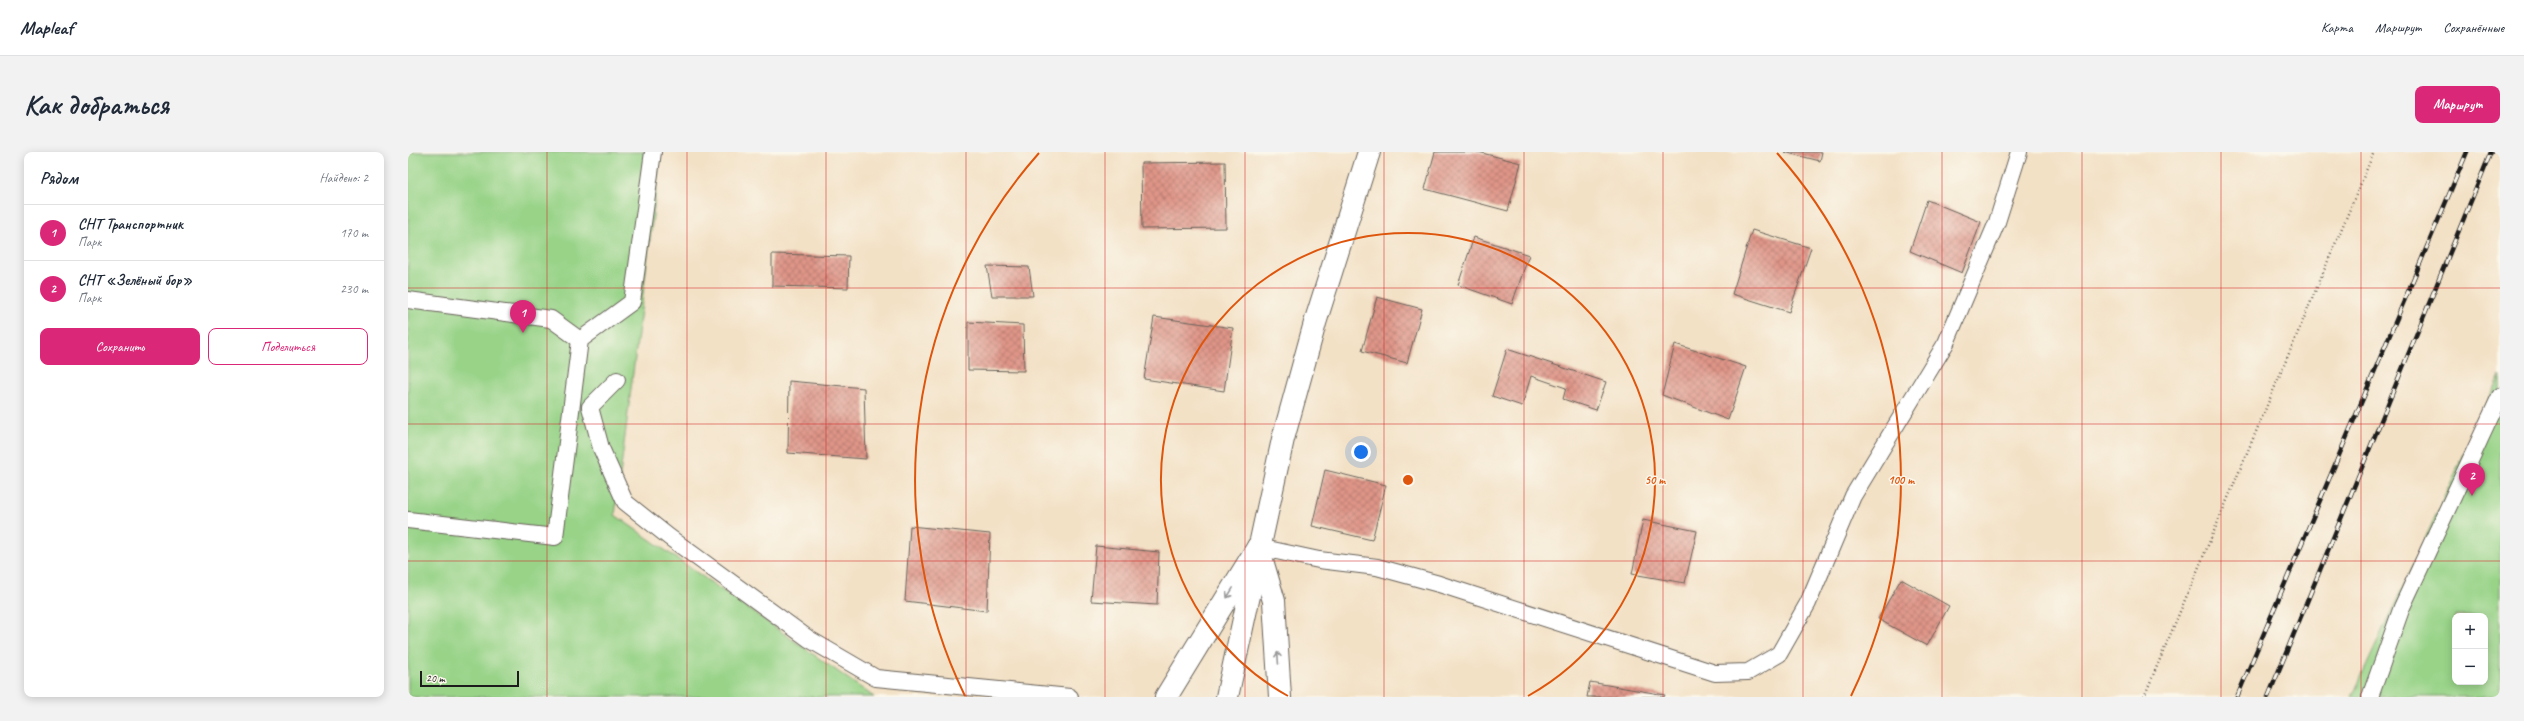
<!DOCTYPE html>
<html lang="ru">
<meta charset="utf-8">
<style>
body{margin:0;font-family:Caveat,sans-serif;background:#f2f2f3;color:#1f2937}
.controls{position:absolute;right:12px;bottom:12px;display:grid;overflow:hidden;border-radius:8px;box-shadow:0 2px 10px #0003}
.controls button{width:36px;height:36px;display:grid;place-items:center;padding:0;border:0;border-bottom:1px solid #e0e1e3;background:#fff;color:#1f2937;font:20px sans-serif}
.scale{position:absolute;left:12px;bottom:10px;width:99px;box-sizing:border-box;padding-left:4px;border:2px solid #1c1c1c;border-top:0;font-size:11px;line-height:14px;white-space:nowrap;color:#1c1c1c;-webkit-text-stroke:3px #fbf7ec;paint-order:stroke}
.you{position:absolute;left:953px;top:300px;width:14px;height:14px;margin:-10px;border:3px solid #fff;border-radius:50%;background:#1a73e8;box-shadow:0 0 0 6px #1a73e833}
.badge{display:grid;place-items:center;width:26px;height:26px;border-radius:50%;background:#db2777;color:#fff;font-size:13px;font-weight:700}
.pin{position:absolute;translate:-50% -33px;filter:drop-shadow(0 1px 2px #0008)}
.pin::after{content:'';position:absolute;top:21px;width:14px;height:12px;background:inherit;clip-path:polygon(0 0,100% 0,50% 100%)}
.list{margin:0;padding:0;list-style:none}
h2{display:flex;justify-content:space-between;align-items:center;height:52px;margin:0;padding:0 16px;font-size:17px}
h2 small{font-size:13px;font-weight:400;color:#747a83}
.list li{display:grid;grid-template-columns:26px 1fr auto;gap:12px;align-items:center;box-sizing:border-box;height:56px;padding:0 16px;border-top:1px solid #e0e1e3}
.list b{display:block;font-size:15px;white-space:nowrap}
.list p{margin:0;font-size:13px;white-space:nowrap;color:#747a83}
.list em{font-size:13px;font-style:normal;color:#747a83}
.actions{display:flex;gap:8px;padding:12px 16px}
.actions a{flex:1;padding:9px 0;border:1px solid #db2777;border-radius:8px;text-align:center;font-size:14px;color:#db2777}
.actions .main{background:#db2777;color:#fff}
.map{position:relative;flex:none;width:2092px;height:545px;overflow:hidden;border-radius:8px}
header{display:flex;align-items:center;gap:24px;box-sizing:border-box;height:56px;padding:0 20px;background:#fff;border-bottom:1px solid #e0e1e3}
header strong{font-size:19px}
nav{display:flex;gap:22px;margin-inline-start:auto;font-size:14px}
.intro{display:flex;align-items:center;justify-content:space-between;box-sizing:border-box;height:96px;padding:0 24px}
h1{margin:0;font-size:28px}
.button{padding:10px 18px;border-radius:8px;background:#db2777;color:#fff;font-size:14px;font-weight:700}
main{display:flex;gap:24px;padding:0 24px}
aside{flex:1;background:#fff;border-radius:8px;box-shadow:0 2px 10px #0003}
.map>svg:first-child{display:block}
.green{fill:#98d388;stroke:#5a7852;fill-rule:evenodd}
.building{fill:url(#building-cross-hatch)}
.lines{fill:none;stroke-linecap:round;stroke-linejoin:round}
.lane-casing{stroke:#676158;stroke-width:18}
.secondary-casing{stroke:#676158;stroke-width:24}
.primary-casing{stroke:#676158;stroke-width:24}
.path{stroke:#676158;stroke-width:2.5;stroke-dasharray:1 3;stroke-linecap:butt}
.lane{stroke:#fff;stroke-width:16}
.secondary{stroke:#fff;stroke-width:22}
.primary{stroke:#fff;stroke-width:22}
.rail-casing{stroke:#1c1c1c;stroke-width:4.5}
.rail{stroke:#fbf7ec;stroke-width:3;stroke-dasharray:9;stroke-linecap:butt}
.oneway{stroke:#999}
.grid{fill:none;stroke:#d62828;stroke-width:1;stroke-opacity:0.55}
.ring{fill:none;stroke:#de560d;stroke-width:2}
.centre{fill:#de560d;stroke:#fbf7ec;stroke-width:2}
.ring-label{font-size:12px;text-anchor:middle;font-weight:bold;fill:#de560d;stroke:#fbf7ec;stroke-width:3;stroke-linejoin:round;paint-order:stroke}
</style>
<header>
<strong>Mapleaf</strong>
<nav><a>Карта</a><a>Маршрут</a><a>Сохранённые</a></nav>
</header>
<div class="intro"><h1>Как добраться</h1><a class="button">Маршрут</a></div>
<main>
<aside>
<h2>Рядом<small>Найдено: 2</small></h2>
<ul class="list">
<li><span class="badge">1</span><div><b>СНТ Транспортник</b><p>Парк</p></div><em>170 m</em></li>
<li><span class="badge">2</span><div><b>СНТ «Зелёный бор»</b><p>Парк</p></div><em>230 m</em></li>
</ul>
<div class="actions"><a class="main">Сохранить</a><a>Поделиться</a></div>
</aside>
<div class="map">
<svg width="2092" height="545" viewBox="0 0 2092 545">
<defs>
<pattern id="building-cross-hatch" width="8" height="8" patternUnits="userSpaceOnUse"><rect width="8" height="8" fill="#df9588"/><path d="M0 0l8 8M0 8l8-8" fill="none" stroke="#b4796e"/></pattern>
</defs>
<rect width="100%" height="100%" fill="#fbf7ec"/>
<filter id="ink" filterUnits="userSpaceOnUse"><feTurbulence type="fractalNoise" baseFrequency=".025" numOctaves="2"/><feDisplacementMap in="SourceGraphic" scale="8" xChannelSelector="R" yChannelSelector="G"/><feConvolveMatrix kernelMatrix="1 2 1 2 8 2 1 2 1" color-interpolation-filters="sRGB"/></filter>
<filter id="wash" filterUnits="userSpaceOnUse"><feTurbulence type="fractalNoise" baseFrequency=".012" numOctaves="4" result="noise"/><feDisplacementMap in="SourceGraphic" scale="16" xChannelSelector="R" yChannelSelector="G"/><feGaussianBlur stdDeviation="0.9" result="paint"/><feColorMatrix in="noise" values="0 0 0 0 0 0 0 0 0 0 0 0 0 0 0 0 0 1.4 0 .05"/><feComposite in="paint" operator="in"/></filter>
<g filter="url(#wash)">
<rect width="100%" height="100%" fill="#f3e1c6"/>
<!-- green -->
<g class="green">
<polygon points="0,0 253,0 207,363 466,545 0,545"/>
<path d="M2092 224V545H1944ZM2047 464H2077V530H2047Z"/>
</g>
<g id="blocks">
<!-- building -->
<g class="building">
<polygon points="1027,0 1070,0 1113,11 1100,59 1017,37"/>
<polygon points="1376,0 1414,0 1412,9"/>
<polygon points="817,10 818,76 734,77 733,11"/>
<polygon points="1519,48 1573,70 1554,121 1502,99"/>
<polygon points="1344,78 1403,96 1381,160 1324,142"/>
<polygon points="1066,85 1121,103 1104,152 1050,133"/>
<polygon points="364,102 441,104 440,136 364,134"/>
<polygon points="579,114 621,115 625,144 584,144"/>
<polygon points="969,145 1014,157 999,211 954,199"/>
<polygon points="746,165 825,176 816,239 736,227"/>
<polygon points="560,170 615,173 616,219 560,218"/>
<polygon points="1267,192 1338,215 1320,268 1254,243"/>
<polygon points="1099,197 1198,230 1188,258 1155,247 1158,236 1123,224 1114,254 1084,244"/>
<polygon points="381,229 456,236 458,307 380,301"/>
<polygon points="917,318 978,333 964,388 904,374"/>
<polygon points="1235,368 1289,379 1277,431 1224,422"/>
<polygon points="502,374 582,382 579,459 497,449"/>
<polygon points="688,394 751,400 749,453 683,449"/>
<polygon points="1493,427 1541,454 1519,494 1470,467"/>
<polygon points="1182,530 1257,543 1256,545 1179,545"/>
</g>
</g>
</g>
<g filter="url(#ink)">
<use href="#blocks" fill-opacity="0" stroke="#676158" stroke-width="1"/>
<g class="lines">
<!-- lane casing -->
<g class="lane-casing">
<g id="lane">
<polyline points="0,148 143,167 172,188"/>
<polyline points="209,228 182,255 193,296 217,350 261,385 401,487 468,526 662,545"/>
<polyline points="0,368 147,385 172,188 224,150 245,0"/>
<polyline points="850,395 911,408 969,415 1031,432 1307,521 1340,520 1371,502 1400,451 1445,344 1538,191 1589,70 1611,0"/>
<polyline points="1962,545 1994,455 2092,244"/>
</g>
</g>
<!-- secondary casing -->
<g class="secondary-casing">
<g id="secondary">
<polyline points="850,395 866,449 872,545"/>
<polyline points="758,545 850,395"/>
</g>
</g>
<!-- primary casing -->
<g class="primary-casing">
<polyline id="primary" points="819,545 875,287 907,171 961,0"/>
</g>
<!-- path -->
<polyline class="path" points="1736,545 1966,0"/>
<!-- lane -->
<use href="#lane" class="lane"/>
<!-- secondary -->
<use href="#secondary" class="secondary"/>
<!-- primary -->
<use href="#primary" class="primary"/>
<!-- rail casing -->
<g class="rail-casing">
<g id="rail">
<polyline points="1829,545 2059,0"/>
<polyline points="1860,545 2083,0"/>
</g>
</g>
<!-- rail -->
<use href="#rail" class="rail"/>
</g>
<!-- one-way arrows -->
<defs><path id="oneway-shaft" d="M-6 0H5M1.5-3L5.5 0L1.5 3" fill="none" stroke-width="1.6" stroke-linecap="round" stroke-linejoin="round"/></defs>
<g class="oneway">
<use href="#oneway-shaft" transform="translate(822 441) rotate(122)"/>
<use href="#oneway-shaft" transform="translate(870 506) rotate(-94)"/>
</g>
</g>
<!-- grid -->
<path class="grid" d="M139 0V545M279 0V545M418 0V545M558 0V545M697 0V545M837 0V545M976 0V545M1116 0V545M1255 0V545M1395 0V545M1534 0V545M1674 0V545M1813 0V545M1953 0V545M0 136H2092M0 272H2092M0 409H2092"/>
<!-- distance rings -->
<g class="ring">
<path d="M880 544A247 247 0 1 1 1120 544"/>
<path d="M557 544A493 493 0 0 1 631 1M1369 1A493 493 0 0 1 1443 544"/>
</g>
<circle cx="1000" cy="328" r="6" class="centre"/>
<g class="ring-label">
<text x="1247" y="332">50 m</text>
<text x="1493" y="332">100 m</text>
</g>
</svg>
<div class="controls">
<button>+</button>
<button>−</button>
</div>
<div class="scale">20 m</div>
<div class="you"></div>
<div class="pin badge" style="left:115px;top:181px">1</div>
<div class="pin badge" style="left:2064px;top:344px">2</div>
</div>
</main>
